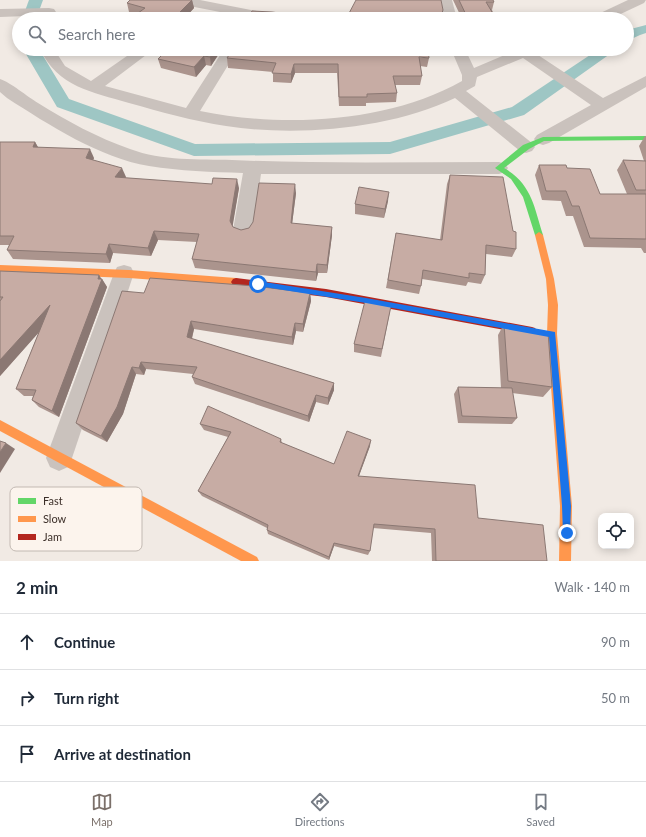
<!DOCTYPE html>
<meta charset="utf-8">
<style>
body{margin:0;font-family:Lato,sans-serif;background:#f2f2f3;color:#1f2937}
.controls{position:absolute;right:12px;bottom:12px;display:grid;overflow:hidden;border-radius:8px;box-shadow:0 2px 10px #0003}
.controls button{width:36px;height:36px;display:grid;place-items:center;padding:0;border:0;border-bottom:1px solid #e0e1e3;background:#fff;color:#1f2937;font:20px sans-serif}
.stop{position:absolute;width:12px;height:12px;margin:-9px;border:3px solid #1a73e8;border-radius:50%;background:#fff}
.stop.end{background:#1a73e8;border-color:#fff;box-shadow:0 1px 4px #0008}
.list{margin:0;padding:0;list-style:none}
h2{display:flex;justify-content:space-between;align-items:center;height:52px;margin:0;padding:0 16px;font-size:17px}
h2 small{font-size:13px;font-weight:400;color:#747a83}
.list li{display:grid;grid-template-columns:26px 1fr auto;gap:12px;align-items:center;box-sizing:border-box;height:56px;padding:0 16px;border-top:1px solid #e0e1e3}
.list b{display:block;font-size:15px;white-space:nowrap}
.list em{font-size:13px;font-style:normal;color:#747a83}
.icon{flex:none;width:22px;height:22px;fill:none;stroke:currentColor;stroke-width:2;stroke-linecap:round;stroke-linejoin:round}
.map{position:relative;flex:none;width:646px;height:561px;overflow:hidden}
.search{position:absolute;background:#fff;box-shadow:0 2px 10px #0003;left:12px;right:12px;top:12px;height:44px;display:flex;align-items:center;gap:10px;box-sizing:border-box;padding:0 14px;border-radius:22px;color:#747a83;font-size:15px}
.sheet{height:220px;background:#fff}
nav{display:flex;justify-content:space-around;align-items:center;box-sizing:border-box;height:56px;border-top:1px solid #e0e1e3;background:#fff;font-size:11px;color:#747a83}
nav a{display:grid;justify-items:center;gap:2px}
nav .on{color:#7b706a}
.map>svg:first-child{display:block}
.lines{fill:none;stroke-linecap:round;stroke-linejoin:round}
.canal{fill:#9ec6c4;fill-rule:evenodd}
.street{fill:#cac2bd;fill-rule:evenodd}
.fast{fill:#63d668;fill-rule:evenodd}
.slow{fill:#ff974d;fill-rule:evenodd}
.jam{fill:#b3261e;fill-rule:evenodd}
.wall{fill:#ab948d}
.shaded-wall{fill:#8b7873}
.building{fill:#c7aca4;stroke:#8b7873}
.route{fill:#1a73e8}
.key{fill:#fcf4ed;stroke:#c2b9b2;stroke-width:1}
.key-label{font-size:11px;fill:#3c2f29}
</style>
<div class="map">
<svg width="646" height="561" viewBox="0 0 646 561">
<rect width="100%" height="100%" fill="#f1eae4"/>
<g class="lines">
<!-- canal -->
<g class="canal">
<polygon points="29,0 43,0 36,19 22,19"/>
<polygon points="646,25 646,33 640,35 627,41 627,30"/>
<polygon points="23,49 39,49 69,99 195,144 390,142 512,107 599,49 617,49 524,115 390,154 194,156 57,107"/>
</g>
<!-- street -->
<g class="street">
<polygon points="172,0 200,0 277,15 282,16 284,19 256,19 179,4 174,3"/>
<polygon points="438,0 452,0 457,19 443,19"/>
<polygon points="628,0 646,0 644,3 610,19 592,19 594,16"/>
<polygon points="49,8 54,9 56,12 54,15 0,17 0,9"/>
<path d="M40 49H54L65 66 91 81 137 49H154L105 86 186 108 224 49H238L200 111C283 128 388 123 462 81V75L451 49H465L474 68 519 49H539L535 53 603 98 646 76V87L549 143 543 145 537 143 534 139 537 135 591 105 523 58 477 77 475 86 466 91 532 143 535 147 532 151 526 153 520 151 455 98C390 129 297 137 226 126 193 121 161 112 129 103 92 92 58 87 40 49Z"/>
<path d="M0 79C10 82 28 97 38 103 67 121 98 138 130 149 162 161 199 159 232 160 321 164 410 162 499 162L505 164 508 168 505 172 499 174H261L253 230 250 235 243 237 236 235 233 230 243 173C212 172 180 171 149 166 100 158 49 125 7 98L0 92Z"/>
<polygon points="124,265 131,267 134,273 72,458 68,467 59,471 50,467 46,458 114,273 117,267"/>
</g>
<!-- fast -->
<path class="fast" d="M646 136V140L544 141 529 149 504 168C532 184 534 207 543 235L539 238 535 235 523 197 511 179 495 168 523 145 543 137Z"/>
<!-- slow -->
<g class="slow">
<polygon points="539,232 543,235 554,279 558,305 557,334 572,506 571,561 559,561 560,506 547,334 548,305 546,279 535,235"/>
<polygon points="0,265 129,270 236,278 239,279 241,282 239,285 236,286 129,278 0,273"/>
<polygon points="0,420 257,557 259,561 241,561 0,431"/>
</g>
<!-- jam -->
<polygon class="jam" points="236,278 326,289 532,327 535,328 537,331 535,334 532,335 326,297 236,286 233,285 231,282 233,279"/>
</g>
<!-- wall -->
<g class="wall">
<polygon points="130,0 192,0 194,8 184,19 130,19 137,14 129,12 127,3"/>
<polygon points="453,0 493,0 494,2 492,10 495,17 495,19 462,19"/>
<polygon points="106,49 133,49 124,56"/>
<polygon points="168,49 222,49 211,66 206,65 196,77 161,68 158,59"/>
<polygon points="233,49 429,58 427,67 420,66 422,76 420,85 395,85 397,93 396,102 366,103 366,106 339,106 337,73 295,73 291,83 273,82 273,72 228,68 227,58"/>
<polygon points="645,136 646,136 646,253 644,253 641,248 584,247 573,216 566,216 561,201 542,200 535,175 539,165 567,168 600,194 627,194 617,170 623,160 644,161 639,146"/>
<polygon points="0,142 35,142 38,147 94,158 93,160 126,177 126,178 239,188 232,226 233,227 241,230 249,228 296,193 292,224 332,227 332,235 327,273 318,273 316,281 195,268 192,259 197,242 158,240 151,256 113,253 110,263 13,259 7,250 9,245 0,245"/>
<polygon points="450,175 516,249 512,257 486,254 485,275 481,284 468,282 466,286 422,279 421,286 419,294 386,288 396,233 440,240 447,184"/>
<polygon points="388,201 384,218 355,214 355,204"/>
<polygon points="0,271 99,275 101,279 102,279 107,287 59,417 39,407 32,400 33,396 24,396 16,389 39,332 0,376"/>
<polygon points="144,293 310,293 311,301 303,332 296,331 293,345 194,329 192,339 334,383 334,390 328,405 316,402 309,422 195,384 192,377 193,374 146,369 144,375 136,374 123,414 107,442 83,430 76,423"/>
<polygon points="391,306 381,357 354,352 354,344"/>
<polygon points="504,324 552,387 543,397 512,393 517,418 512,424 458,423 454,394 458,387 501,388 498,335"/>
<polygon points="200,424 281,439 282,443 334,464 370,446 359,476 478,518 547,561 432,561 431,533 373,528 370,551 368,555 334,546 329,560 268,534 267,530 267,528 202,496 198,491 228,437 204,430"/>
</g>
<!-- shaded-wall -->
<g class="shaded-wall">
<polygon points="192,0 194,8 184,19 173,19"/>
<polygon points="122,49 133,49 124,56"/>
<polygon points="215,49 222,49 211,66 210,57"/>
<polygon points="204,56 206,65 196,77 194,67"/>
<polygon points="294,64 295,73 291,83 291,74"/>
<polygon points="35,142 40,151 33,147"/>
<polygon points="90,149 94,158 90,167 86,158"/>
<polygon points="122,168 126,177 119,186 115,177"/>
<polygon points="237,179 239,188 232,230 230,221"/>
<polygon points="295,184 296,193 291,232 291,223"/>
<polygon points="389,192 388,201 384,218 385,209"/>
<polygon points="332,227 332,235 327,273 327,265"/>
<polygon points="154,231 158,240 151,256 148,248"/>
<polygon points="109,244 113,253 110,263 106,254"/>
<polygon points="317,264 318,273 316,281 316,272"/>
<polygon points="99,275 102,280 102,279 107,287 59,417 52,411"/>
<polygon points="310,293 311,301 303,332 303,324"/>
<polygon points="50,305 56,313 0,376 0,360"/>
<polygon points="191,321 194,329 190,345 187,337"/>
<polygon points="295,323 296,331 293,345 292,337"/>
<polygon points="141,362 146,369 144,375 139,368"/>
<polygon points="132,367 136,374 123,414 107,442 101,436"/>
<polygon points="334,383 334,390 328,405 328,398"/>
<polygon points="316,395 316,402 309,422 308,416"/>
<polygon points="371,440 370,446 357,481 358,476"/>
<polygon points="6,443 15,449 0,473 0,452"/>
<polygon points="334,543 334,546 329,560 329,557"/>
</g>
<!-- building -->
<g class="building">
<polygon points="130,0 192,0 173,19 130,19 145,8 127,3"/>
<polygon points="356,0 441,0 443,10 440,19 346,19"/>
<polygon points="459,0 493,0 494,2 486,2 495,17 492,17 493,19 468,19"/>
<polygon points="252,11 272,12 309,17 308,19 247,19"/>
<polygon points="168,49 215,49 210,57 204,56 194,67 158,59"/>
<polygon points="233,49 428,49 429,58 419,57 422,76 393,76 397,93 367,94 367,97 339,97 338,64 294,64 291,74 272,73 276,63 227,58"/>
<polygon points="0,142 35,142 33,147 90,149 86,158 122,168 115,177 212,184 213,178 237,179 230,221 233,227 241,230 249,228 253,222 259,183 295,184 291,223 332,227 327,265 317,264 316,272 192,259 199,234 154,231 148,248 109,244 106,254 7,250 14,236 0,236"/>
<polygon points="623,160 646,161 646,190 636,190"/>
<polygon points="539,165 566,165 567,168 590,169 600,194 646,194 646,239 590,238 579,206 572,206 566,191 546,191"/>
<polygon points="450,175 503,177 513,231 516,232 516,249 486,245 485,275 469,273 469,278 423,270 421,286 388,280 396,233 442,240"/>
<polygon points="359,187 389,192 385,209 355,204"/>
<polygon points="0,271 99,275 98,279 102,279 52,411 32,400 36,390 16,389 50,305 0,360 0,301 3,297 0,297"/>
<polygon points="150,278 255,286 310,293 303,324 295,323 292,337 191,321 187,337 334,383 328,398 316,395 308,416 192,377 197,367 141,362 139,368 132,367 117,407 101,436 76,423 122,291 144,293"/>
<polygon points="365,301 391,306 382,349 354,344"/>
<polygon points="504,324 548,332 552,387 508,381"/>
<polygon points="458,387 512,388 517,418 462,416"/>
<polygon points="208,406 281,439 280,442 334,464 347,431 371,440 358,476 475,485 478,518 543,525 547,561 436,561 435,529 374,524 370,551 334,543 329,557 267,530 268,525 198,491 231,432 200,424"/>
<polygon points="0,441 6,443 0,452"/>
</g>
<!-- route -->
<polygon class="route" points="258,281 366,298 555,332 571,506 570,536 564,536 563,533 562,506 549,337 366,303 258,286 255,284"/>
<!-- legend -->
<rect x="10" y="487" width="132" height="64" rx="6" class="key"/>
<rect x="18" y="498" width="18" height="6" fill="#63d668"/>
<rect x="18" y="516" width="18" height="6" fill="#ff974d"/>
<rect x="18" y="534" width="18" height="6" fill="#b3261e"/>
<g class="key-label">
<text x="43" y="505">Fast</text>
<text x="43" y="523">Slow</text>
<text x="43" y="541">Jam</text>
</g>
</svg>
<div class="controls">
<button><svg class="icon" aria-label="locate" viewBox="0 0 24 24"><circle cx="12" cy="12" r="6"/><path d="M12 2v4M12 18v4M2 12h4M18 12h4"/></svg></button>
</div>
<div class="stop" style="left:258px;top:284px"></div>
<div class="stop end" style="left:567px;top:533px"></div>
<div class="search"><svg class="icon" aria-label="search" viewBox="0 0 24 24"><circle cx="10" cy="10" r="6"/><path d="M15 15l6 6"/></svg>Search here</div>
</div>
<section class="sheet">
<h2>2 min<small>Walk · 140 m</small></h2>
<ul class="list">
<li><svg class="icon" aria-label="ahead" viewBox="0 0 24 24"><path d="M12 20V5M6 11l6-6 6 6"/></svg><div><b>Continue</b></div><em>90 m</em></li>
<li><svg class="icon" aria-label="right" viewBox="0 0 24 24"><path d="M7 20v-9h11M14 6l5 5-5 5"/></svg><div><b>Turn right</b></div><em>50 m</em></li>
<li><svg class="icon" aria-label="arrive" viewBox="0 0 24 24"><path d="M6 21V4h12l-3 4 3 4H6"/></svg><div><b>Arrive at destination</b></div></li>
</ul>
</section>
<nav>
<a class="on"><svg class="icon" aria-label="map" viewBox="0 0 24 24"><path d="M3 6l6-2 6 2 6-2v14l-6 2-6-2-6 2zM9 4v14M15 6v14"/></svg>Map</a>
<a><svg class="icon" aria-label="directions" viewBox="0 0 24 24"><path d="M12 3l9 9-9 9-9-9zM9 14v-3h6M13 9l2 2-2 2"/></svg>Directions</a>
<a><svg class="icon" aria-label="saved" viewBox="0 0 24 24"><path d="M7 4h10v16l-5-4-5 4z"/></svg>Saved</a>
</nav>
